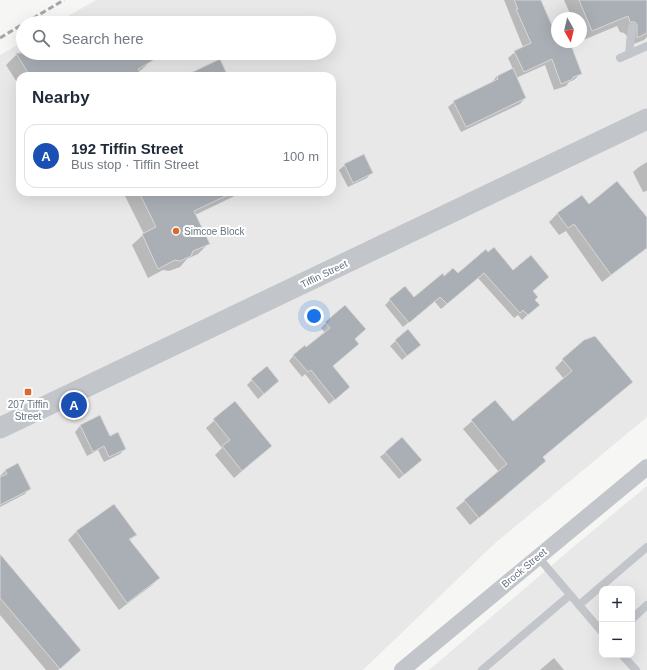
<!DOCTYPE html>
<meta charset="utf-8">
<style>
body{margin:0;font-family:Arial,sans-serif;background:#f2f2f3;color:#1f2937}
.controls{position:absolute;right:12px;bottom:12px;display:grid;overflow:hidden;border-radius:8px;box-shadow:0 4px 16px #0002}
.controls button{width:36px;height:36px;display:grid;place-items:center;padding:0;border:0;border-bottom:1px solid #e0e1e3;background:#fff;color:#1f2937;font:20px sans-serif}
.compass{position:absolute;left:551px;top:12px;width:36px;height:36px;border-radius:50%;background:#fff;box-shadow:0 4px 16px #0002;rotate:172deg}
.you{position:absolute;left:314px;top:316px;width:14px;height:14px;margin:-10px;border:3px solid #fff;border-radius:50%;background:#1a73e8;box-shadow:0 0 0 6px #1a73e833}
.badge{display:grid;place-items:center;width:26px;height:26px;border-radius:50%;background:#0f766e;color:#fff;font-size:13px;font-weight:700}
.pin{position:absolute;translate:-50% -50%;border:2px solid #fff;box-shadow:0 1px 4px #0006}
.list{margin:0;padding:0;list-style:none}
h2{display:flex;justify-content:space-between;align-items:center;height:52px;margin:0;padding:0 16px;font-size:17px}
h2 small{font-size:13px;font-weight:400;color:#747a83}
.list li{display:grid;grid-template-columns:26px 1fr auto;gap:12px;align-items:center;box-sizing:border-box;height:64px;margin:0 8px 8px;padding:0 8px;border:1px solid #e0e1e3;border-radius:12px}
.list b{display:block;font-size:15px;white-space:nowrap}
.list p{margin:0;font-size:13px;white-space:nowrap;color:#747a83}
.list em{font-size:13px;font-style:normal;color:#747a83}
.icon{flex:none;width:22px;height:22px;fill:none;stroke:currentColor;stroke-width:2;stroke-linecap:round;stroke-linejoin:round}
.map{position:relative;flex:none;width:647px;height:670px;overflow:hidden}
.search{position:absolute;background:#fff;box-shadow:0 4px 16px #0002;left:16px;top:16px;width:320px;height:44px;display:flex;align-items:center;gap:10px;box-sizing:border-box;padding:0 14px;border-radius:22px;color:#747a83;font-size:15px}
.panel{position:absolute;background:#fff;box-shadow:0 4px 16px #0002;left:16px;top:72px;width:320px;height:124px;border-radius:12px}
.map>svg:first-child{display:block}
.built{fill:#e7e8e7;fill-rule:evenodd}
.shadow{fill:#0003}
.building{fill:#a9afb5;stroke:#d8d8d6}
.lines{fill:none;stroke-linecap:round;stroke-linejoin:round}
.service{stroke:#c2c5c9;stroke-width:8}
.minor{stroke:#c2c5c9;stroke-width:16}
.tertiary{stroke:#c2c5c9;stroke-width:21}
.rail{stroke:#a3a8ae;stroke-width:3;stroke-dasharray:6 3;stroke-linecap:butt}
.poi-dot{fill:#db692f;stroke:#fff;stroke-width:1.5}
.labels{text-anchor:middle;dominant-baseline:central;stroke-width:4;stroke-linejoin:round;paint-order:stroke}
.poi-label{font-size:10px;fill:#677483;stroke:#fff;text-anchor:start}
.street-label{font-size:10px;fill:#677483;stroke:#fff}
</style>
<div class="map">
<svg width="647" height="670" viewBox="0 0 647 670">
<rect width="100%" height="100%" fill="#f6f7f4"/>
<!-- built -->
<g class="built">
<path d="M96 0H647V417L493 545 363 670H0V55L23 42V53H329V23H56ZM557 18H581V42H557ZM20 76H332V192H20Z"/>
<path d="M647 486V670H429L578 543ZM602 589H632V655H602Z"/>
</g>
<!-- shadow -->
<g class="shadow">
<polygon points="504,0 540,0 557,42 569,42 581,73 574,80 569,82 566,86 554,90 545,65 516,78 525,98 520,104 461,132 448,107 454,102 493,83 492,82 497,76 513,69 508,58 515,52 523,47"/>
<polygon points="564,0 647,0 647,37 644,40 626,47 627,36 624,33 620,32 617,26 581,41 581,18 572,18"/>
<polygon points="78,18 81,23 70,23"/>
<polygon points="127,20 128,23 122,23"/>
<polygon points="23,51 23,53 146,53 151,61 139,72 141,76 20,76 20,87 6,65 17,54"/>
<polygon points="647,162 647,191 643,192 633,172 639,167"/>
<polygon points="345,165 372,172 367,178 348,187 339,170"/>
<polygon points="123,192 243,192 195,215 209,243 198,254 187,259 180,267 169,271 163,270 148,278 132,245 144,234"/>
<polygon points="582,196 588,206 647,218 647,248 602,282 566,231 559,235 549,222 557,214"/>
<polygon points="486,251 532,291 534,300 533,310 522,320 518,315 514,318 478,278 441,309 434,301 403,327 385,305 390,300 414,299 444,277 458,275"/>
<polygon points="326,323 354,339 332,366 344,392 329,404 305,374 302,377 289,361 294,355 306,349 325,333 321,328"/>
<polygon points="408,330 414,350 402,360 390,346"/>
<polygon points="563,360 632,382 542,458 545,461 537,469 470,525 456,508 499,472 463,429 495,401 513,423 564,379 555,368"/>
<polygon points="252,380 273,386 258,399 247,385"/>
<polygon points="235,402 271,446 234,478 215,455 222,448 206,428"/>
<polygon points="99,416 110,437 125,449 120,454 104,462 98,450 87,456 75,432 80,426"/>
<polygon points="386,452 415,465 399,479 380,457"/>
<polygon points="18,465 30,488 25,494 0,507 0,476 5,471"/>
<polygon points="114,506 135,535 129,541 159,578 151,586 119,610 68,540 76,532"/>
<polygon points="0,560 80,650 58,670 46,670 0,615"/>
<polygon points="554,658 564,670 540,670"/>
</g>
<!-- building -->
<g class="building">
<polygon points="514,0 541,0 557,37 557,42 570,42 582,74 573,77 573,79 561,84 552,59 524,72 514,51 531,43 516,9 518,9"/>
<polygon points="579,0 647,0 647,33 637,38 637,25 635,22 630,22 628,16 592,31"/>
<polygon points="16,53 166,53 138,69 142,76 30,76"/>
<polygon points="220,59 228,76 184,76"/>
<polygon points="513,68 526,98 466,127 453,101 498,79 497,76"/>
<polygon points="364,154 373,173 353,183 344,164"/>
<polygon points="617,181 647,217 647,248 611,275 574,224 568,228 557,213 582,195 589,204"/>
<polygon points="139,192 234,192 194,211 210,244 193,251 191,256 180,261 175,260 158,269 142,234 156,227"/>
<polygon points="494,247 513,270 531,255 549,277 533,291 538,297 535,300 540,305 528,315 523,310 520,313 484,273 447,304 440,297 409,323 389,299 405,286 414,297 443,273 444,276 453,268 458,273 486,249 488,252"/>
<polygon points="345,305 366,329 355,339 359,344 333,366 350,387 335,400 311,370 308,372 293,355 305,345 306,347 330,328 325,322"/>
<polygon points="408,329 421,345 407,356 395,340"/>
<polygon points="595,336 633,382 543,457 546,461 479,518 464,500 507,464 471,420 495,400 513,421 572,371 562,359 584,340"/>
<polygon points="267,366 279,381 264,394 251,379"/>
<polygon points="235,401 272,446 242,471 222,446 230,440 213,419"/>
<polygon points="100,415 110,436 118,432 126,449 109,457 104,446 93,452 80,425"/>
<polygon points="402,437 422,460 404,475 385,452"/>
<polygon points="18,463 31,489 0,505 0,477 7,474 5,470"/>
<polygon points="114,504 137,535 129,539 160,578 127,603 76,531"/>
<polygon points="0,554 81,650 60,669 0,598"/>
</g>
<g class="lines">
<!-- service -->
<g class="service">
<polyline points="629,54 632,27"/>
<polyline points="620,58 647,46"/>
<polyline points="538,557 602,632"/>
<polyline points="579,605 647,547"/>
<polyline points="632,619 647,605"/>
<polyline points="622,655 636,670"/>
<polyline points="482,670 570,595"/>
</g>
<!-- minor -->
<polyline class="minor" points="402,670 647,467"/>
<!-- tertiary -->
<polyline class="tertiary" points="0,428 647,119"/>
<!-- rail -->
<g class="rail">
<polyline points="25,23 64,0"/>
<polyline points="0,38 23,24"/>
</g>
</g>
<!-- markers -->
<g class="poi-dot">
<circle cx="176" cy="231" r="4"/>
<rect x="24" y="388" width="8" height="8" rx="2"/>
</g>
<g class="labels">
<!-- poi labels -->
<g class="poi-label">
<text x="184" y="231">Simcoe Block</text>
<text x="28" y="404" text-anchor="middle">207 Tiffin<tspan x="28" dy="12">Street</tspan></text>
</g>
<!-- street labels -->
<g class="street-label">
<text transform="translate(324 274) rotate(-26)">Tiffin Street</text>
<text transform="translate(524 568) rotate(-40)">Brock Street</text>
</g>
</g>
</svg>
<div class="controls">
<button>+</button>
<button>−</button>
</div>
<svg class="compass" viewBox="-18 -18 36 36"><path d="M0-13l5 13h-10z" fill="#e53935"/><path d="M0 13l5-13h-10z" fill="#747a83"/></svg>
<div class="you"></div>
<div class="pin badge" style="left:74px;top:405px;background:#1a4fb4">A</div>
<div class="search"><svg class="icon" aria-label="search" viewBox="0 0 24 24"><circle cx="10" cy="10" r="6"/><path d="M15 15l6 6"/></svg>Search here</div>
<section class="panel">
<h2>Nearby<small></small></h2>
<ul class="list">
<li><span class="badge" style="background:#1a4fb4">A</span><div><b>192 Tiffin Street</b><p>Bus stop · Tiffin Street</p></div><em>100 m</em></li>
</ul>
</section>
</div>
